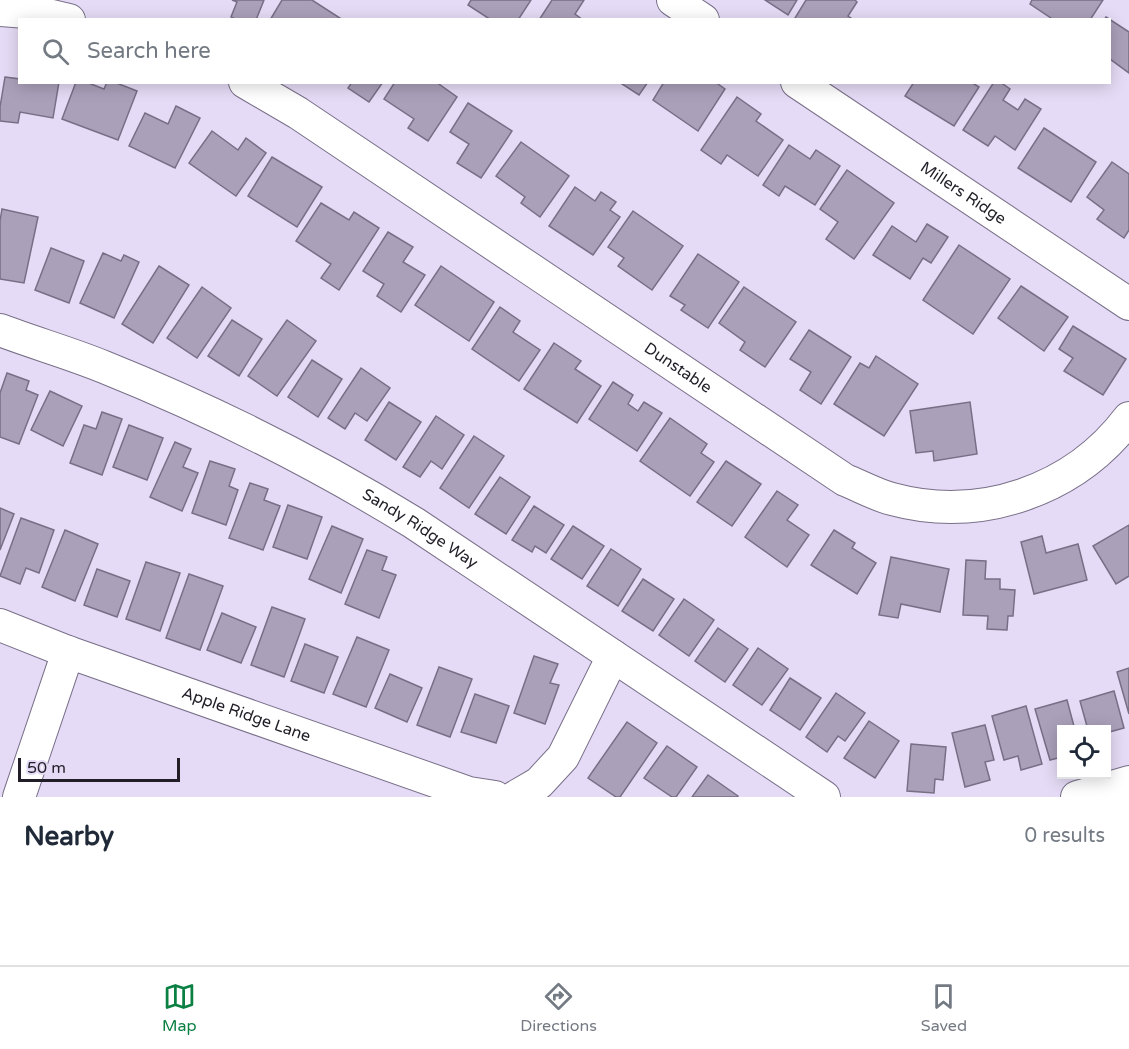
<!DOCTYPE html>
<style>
body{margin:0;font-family:"Varela Round",sans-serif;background:#f2f2f3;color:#1f2937}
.controls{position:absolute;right:18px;bottom:18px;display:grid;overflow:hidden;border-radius:0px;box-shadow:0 3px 15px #0003}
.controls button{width:54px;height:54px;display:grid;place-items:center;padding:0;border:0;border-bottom:2px solid #e0e1e3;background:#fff;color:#1f2937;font:30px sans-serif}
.scale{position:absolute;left:18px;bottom:15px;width:162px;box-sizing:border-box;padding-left:6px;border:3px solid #211e27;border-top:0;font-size:16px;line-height:21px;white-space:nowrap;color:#211e27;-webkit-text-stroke:4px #e5dbf6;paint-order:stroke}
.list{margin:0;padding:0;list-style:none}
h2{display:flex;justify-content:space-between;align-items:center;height:78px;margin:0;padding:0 24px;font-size:26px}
h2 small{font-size:20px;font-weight:400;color:#747a83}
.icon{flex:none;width:33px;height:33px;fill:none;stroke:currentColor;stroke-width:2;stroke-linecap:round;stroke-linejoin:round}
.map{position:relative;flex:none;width:1129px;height:797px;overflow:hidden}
.search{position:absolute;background:#fff;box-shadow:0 3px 15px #0003;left:18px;right:18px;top:18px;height:66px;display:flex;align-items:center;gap:15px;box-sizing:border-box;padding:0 21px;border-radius:0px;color:#747a83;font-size:22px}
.sheet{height:168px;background:#fff}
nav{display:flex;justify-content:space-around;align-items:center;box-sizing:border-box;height:84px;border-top:2px solid #e0e1e3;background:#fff;font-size:16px;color:#747a83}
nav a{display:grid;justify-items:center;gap:3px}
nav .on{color:#0b8043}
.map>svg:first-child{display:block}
.building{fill:#aaa0ba;stroke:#786f87;stroke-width:1.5}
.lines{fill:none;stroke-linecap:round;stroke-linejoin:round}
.minor-casing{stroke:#797089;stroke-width:34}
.minor{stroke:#fff;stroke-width:32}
.labels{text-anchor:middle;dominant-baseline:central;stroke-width:6;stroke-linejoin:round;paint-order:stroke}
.street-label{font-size:16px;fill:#211e27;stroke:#e5dbf6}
</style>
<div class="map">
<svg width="1129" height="797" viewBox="0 0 1129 797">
<rect width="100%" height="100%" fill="#e5dbf6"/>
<!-- building -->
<g class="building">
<polygon points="232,0 264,0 256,20 237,20 231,17 237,2"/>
<polygon points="282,0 312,0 343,20 270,20"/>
<polygon points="471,0 531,0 518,20 491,20 468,5"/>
<polygon points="552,0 584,0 575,14 583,20 539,20"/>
<polygon points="765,0 797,0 788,15"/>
<polygon points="806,0 855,0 857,2 848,16 854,20 796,20 795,18"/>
<polygon points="1032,0 1103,0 1090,20 1054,20 1030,4"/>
<polygon points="1106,17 1129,32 1129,73 1110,59 1110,20 1104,20"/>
<polygon points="5,77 20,79 20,82 59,82 53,118 20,112 18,123 0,121 0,107"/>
<polygon points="76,82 86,82 104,89 107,82 114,82 137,91 118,140 62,119"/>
<polygon points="352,82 383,82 369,102 348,88"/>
<polygon points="395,82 436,82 457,97 428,141 408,128 414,119 384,99"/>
<polygon points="619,82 648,82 639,95"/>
<polygon points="664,82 715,82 725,89 698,131 653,100"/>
<polygon points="914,82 971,82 979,87 954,126 905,96"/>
<polygon points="994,82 1000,82 1010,89 1003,100 1018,110 1025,99 1041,109 1015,150 995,136 988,146 963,130"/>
<polygon points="737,97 761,114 756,121 783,140 758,176 727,155 721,164 701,150"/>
<polygon points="468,103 512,131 481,178 457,163 469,144 450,132"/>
<polygon points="176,106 200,118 175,168 129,146 145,113 168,124"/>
<polygon points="1044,128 1096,162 1071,202 1018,168"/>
<polygon points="212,131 238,150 246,138 266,153 236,196 189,163"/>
<polygon points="521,142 569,176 540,217 521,203 525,197 496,176"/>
<polygon points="789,145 810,159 816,150 840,166 815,205 785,186 779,196 763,185"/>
<polygon points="272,157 322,187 297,227 248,196"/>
<polygon points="1112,162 1129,174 1129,230 1124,238 1097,219 1104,210 1087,197"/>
<polygon points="847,170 894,203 854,259 826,239 838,222 820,209"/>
<polygon points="575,187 595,201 601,192 616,202 610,210 620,217 593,255 549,226"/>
<polygon points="321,203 349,220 354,212 379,228 339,290 321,278 331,264 296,241"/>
<polygon points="2,209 38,217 24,283 0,279 0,221"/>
<polygon points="633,211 683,246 652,290 618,266 624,258 608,247"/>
<polygon points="927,224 948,237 931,263 923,258 910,279 873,255 892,226 916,242"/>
<polygon points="388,232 413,247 403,262 425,275 401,312 377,296 384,284 363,271"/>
<polygon points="959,245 1010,279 973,334 923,300"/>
<polygon points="51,248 84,261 69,303 35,290"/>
<polygon points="103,253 121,261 124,255 139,262 114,318 80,303"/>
<polygon points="698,254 739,282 708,328 681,310 685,305 670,296"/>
<polygon points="159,266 189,285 153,343 122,324"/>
<polygon points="441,266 494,302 469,341 415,305"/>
<polygon points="1021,286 1068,317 1044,351 998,318"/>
<polygon points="202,287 231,308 197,358 167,338"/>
<polygon points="744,287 796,322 765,367 740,350 745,342 719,323"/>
<polygon points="500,307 520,321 513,332 540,350 519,381 472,349"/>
<polygon points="232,320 262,339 239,376 208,356"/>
<polygon points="287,320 316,341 277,396 248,376"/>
<polygon points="1073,326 1126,359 1103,395 1064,371 1073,358 1059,349"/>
<polygon points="809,330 851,357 821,404 800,390 811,372 790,359"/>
<polygon points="554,343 581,361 575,369 601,386 577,423 524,389"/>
<polygon points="876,356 918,384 884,436 834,404 860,363 869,368"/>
<polygon points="312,360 342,379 318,417 288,397"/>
<polygon points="361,368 390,388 367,421 355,413 345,429 328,418"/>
<polygon points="7,373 29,381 26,390 38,395 19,444 0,437 0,393"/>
<polygon points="613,382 633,395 628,404 638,411 644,402 662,413 637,451 589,419"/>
<polygon points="50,391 82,406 63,446 31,430"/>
<polygon points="389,402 421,422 396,460 365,440"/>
<polygon points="970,402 977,454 934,461 933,451 916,453 910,411"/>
<polygon points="102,412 122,419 102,475 70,463 84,425 96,429"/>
<polygon points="436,416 464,435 442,469 431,461 420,477 403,467"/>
<polygon points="670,418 707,444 701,453 714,462 690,496 640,461"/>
<polygon points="129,425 163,438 147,480 113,467"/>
<polygon points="474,436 504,456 469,508 440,488"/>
<polygon points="175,442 191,449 183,467 198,473 182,511 150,497"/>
<polygon points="210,461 235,469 229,486 238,490 226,525 192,513"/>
<polygon points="726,461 761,484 732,526 697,502"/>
<polygon points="500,477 530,497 506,534 475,514"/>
<polygon points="250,483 268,489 264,500 280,506 263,550 229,538"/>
<polygon points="777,491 798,505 787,520 809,535 787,567 745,537"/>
<polygon points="288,505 322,517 307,559 273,547"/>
<polygon points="534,506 564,525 546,553 535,546 532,552 512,540"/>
<polygon points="0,508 14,514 0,550"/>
<polygon points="21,518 54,530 39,573 26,568 20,584 0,576"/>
<polygon points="1129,525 1129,576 1116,584 1093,546"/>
<polygon points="332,526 363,539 341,593 309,579"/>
<polygon points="573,526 604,546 582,579 551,559"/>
<polygon points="65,530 98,544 75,601 42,587"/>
<polygon points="834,530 855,543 852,548 876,563 857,594 811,565"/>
<polygon points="1042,536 1046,553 1078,544 1087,580 1034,594 1021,542"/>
<polygon points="611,549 641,569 618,606 587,586"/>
<polygon points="367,550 387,557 382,570 396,575 379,618 345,604"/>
<polygon points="891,557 949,569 940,612 901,604 898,618 879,615"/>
<polygon points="966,560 986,561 985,579 1000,579 1000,589 1015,590 1013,616 1008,616 1007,630 987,629 988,616 963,615"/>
<polygon points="146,562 180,573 160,631 126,619"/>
<polygon points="97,569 130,581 117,617 84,605"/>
<polygon points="189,574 223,586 200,650 166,638"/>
<polygon points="643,579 674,599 653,631 622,611"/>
<polygon points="684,599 714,620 689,656 659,635"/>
<polygon points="272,607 305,619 284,677 251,665"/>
<polygon points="222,613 256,627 241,663 207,650"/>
<polygon points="718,628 748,649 725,682 695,661"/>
<polygon points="357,637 389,650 366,707 333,694"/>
<polygon points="305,644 338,657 324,693 291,681"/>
<polygon points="758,648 788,669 762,705 733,685"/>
<polygon points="534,656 558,664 550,683 559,685 545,724 514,713"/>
<polygon points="439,667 472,679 450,737 417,725"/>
<polygon points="1129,668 1129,714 1117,672"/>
<polygon points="390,674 422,688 407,722 375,708"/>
<polygon points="790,678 821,698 800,730 770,710"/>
<polygon points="1114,691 1124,728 1106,733 1106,730 1088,730 1080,701"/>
<polygon points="836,693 865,713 845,741 838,736 827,752 806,737"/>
<polygon points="475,694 509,706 496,743 461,732"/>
<polygon points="1067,700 1075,730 1062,730 1062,757 1050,760 1035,709"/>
<polygon points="1026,706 1042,764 1021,770 1018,756 1004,760 992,716"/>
<polygon points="869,721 899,741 875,778 844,758"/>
<polygon points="627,722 657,743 620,797 616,797 588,778"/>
<polygon points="985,725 994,760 985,762 990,780 965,787 952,733"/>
<polygon points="911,744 946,747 943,780 935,779 934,793 907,791"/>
<polygon points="667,746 697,767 676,797 672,797 644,778"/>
<polygon points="708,775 738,796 737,797 692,797"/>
</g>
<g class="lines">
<!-- minor casing -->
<g class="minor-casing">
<g id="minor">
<polyline points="673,0 703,20"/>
<polyline points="0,10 39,13 69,20"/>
<path id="s1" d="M245 82 298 113 845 480C860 486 876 495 892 499 980 523 1074 491 1129 418"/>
<path id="s2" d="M797 82 1129 304"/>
<path id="s3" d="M0 330C34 343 70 353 104 367 211 410 315 462 414 523L824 797"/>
<path id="s4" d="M0 625 68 652 469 793 495 797"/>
<polyline points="19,797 68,652"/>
<polyline points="515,797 539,783 563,757 613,656"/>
<polyline points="1077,797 1129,782"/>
</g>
</g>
<!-- minor -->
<use href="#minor" class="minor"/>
</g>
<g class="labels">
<!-- street labels -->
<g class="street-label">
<text stroke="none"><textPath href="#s2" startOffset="200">Millers Ridge</textPath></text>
<text stroke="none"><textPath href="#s1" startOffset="519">Dunstable</textPath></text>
<text stroke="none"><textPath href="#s3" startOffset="466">Sandy Ridge Way</textPath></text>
<text stroke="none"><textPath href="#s4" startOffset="262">Apple Ridge Lane</textPath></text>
</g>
</g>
</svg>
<div class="controls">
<button><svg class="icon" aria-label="locate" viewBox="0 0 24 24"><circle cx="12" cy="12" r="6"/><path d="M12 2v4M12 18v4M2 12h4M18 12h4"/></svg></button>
</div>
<div class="scale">50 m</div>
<div class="search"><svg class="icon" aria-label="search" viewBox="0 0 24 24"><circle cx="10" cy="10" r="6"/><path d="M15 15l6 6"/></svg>Search here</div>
</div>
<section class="sheet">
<h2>Nearby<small>0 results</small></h2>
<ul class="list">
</ul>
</section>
<nav>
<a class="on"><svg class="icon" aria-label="map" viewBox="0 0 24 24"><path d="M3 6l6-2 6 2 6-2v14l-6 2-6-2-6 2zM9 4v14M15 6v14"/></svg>Map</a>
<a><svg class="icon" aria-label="directions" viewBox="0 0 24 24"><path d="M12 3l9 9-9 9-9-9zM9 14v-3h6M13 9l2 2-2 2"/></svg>Directions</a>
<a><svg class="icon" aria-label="saved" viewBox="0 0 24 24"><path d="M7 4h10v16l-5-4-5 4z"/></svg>Saved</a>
</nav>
